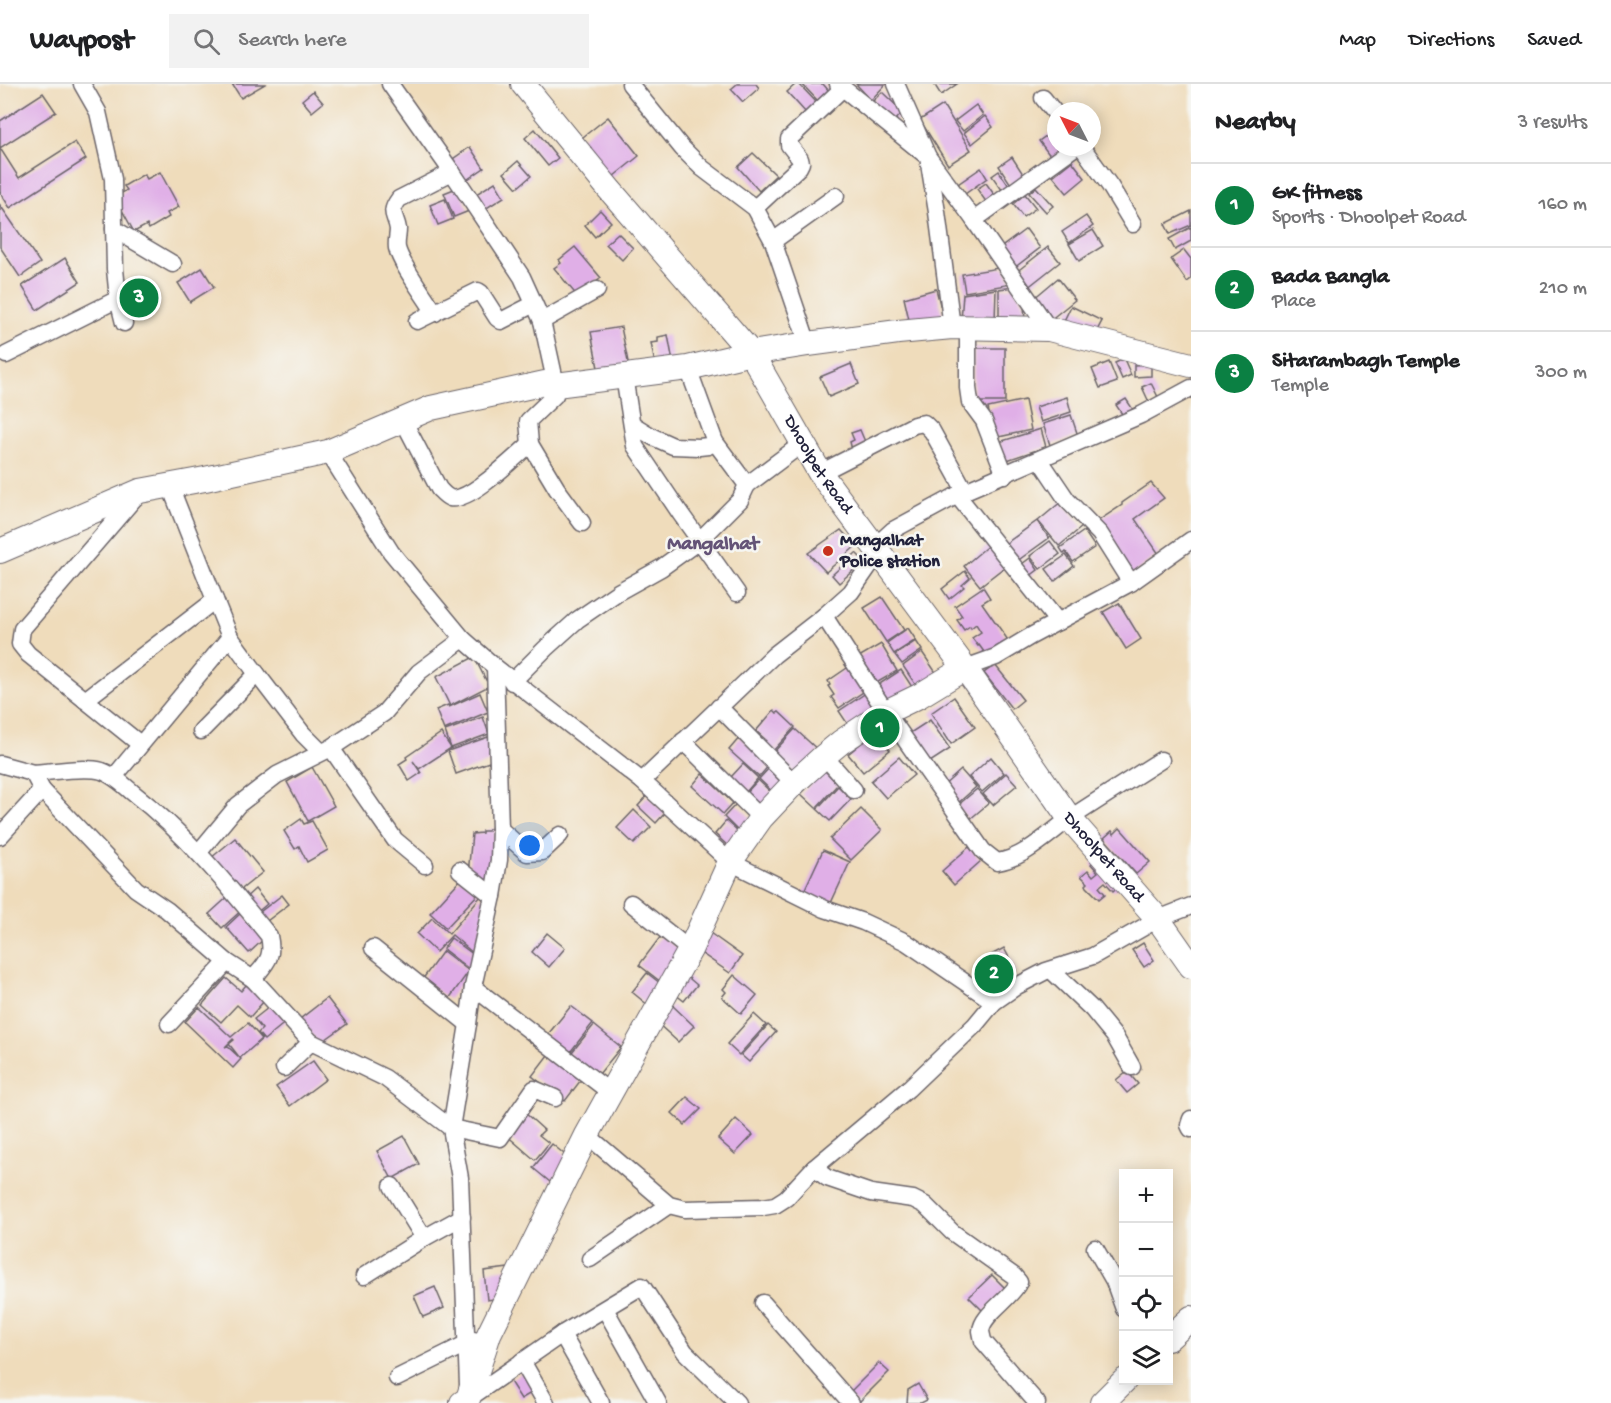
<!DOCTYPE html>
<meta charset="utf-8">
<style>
body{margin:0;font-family:"Gochi Hand",sans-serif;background:#f2f2f2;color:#202124}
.controls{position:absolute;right:18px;bottom:18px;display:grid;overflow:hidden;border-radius:0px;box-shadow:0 3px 15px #0003}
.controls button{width:54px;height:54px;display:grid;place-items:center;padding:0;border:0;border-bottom:2px solid #e0e0e0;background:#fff;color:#202124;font:30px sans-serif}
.compass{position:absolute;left:1047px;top:18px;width:54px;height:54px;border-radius:50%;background:#fff;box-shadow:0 3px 15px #0003;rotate:312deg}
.you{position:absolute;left:530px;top:762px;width:21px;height:21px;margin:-15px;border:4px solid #fff;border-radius:50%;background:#1a73e8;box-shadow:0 0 0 9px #1a73e833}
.badge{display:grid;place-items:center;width:39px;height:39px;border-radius:50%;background:#0b8043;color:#fff;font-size:20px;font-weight:700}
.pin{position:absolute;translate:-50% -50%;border:3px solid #fff;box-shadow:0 2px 6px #0006}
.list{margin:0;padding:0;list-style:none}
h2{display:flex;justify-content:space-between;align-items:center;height:78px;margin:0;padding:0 24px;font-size:26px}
h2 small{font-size:20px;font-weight:400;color:#757577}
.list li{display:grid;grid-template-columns:39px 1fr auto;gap:18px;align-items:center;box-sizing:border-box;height:84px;padding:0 24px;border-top:2px solid #e0e0e0}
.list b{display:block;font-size:22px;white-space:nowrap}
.list p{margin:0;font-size:20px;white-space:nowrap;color:#757577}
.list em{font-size:20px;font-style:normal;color:#757577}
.icon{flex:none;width:33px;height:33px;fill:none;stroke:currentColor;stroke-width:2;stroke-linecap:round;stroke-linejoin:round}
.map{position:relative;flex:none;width:1191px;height:1319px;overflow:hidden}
header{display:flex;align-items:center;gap:36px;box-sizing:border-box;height:84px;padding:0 30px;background:#fff;border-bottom:2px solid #e0e0e0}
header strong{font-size:28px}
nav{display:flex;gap:33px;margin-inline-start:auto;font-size:21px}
.search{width:420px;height:54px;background:#f2f2f2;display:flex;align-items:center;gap:15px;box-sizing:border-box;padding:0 21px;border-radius:0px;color:#757577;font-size:22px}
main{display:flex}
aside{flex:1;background:#fff}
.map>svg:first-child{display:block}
.building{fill:#e0afe7}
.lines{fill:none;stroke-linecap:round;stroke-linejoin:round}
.street-casing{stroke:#6a6368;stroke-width:19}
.secondary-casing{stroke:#6a6368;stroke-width:26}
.street{stroke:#fff;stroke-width:16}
.secondary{stroke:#fff;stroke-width:24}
.poi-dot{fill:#c8321e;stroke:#f6f6f2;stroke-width:2}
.labels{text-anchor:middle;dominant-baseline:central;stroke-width:5;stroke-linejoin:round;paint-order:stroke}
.street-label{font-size:18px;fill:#22223b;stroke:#f6f6f2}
.poi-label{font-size:18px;font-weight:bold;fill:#22223b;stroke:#f6f6f2;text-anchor:start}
.neighbourhood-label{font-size:20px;font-weight:bold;fill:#645377;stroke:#f6f6f2}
</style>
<header>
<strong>Waypost</strong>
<div class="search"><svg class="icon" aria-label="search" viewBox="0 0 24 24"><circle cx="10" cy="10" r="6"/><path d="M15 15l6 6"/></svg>Search here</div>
<nav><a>Map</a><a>Directions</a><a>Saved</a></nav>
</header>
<main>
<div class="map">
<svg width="1191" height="1319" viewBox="0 0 1191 1319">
<rect width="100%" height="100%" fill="#f6f6f2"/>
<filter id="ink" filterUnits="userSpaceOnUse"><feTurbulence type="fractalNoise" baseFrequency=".0167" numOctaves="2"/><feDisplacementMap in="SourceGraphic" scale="12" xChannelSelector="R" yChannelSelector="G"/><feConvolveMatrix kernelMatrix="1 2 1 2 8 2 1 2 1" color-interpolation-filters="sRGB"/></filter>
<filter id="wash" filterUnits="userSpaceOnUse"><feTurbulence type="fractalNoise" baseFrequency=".008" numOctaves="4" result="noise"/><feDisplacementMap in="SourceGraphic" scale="24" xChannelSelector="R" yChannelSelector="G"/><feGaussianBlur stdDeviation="1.35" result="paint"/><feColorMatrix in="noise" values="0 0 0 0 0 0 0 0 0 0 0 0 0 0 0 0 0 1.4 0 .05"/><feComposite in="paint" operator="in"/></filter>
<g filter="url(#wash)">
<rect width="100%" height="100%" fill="#efdcbb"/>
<g id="blocks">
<!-- building -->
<g class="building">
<polygon points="232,0 265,0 241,14"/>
<polygon points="737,0 756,0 759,4 743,18 731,5"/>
<polygon points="796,0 799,0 818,20 807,30 787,8"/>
<polygon points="802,0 823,0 829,7 818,17"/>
<polygon points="856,0 886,0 871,16"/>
<polygon points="934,0 957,0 941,11"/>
<polygon points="313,7 323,19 312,28 302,16"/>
<polygon points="882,8 903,28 894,38 872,18"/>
<polygon points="43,9 56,28 0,64 0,37"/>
<polygon points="943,21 971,66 948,81 920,36"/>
<polygon points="976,21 983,31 963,47 955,37"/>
<polygon points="985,32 993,43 972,60 964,49"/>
<polygon points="608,33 639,72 609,96 578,57"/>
<polygon points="535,45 558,74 548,82 525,54"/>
<polygon points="1050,49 1056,56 1056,63 1061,63 1054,77 1039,57"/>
<polygon points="75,58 86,75 10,124 0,108 0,64 19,94"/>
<polygon points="470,63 484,84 465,97 450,77"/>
<polygon points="753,69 776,91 759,107 738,83"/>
<polygon points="1012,73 1025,93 1012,102 999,82"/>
<polygon points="518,77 531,92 517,104 504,89"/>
<polygon points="1072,77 1085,94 1067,109 1053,92"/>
<polygon points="981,84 987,94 965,110 958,100"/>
<polygon points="999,87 1011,105 1005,110 992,92"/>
<polygon points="160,88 179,123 167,129 169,133 149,145 147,141 134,148 115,113 127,106 124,102 144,90 147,95"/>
<polygon points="495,98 504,113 482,127 473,112"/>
<polygon points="986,99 998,116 989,122 977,105"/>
<polygon points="459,103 469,127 454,133 444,109"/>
<polygon points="1036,103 1053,122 1046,128 1029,109"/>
<polygon points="1025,110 1036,124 1023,133 1013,120"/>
<polygon points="445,115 453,135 438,141 430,121"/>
<polygon points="0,121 40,179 20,193 0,163"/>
<polygon points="600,126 611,138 595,153 585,141"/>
<polygon points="1191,127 1191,141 1170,150 1165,140"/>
<polygon points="1086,132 1093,142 1069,159 1062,148"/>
<polygon points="1191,143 1191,157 1175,166 1169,155"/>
<polygon points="1026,145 1040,164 1014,184 999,165"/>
<polygon points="1093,146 1103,162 1079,177 1069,160"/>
<polygon points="618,149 633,164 622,176 606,160"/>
<polygon points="575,163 601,194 578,213 554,184 561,179 559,176"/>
<polygon points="1048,163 1060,178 1027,204 1015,189"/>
<polygon points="1184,166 1191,175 1191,195 1187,198 1171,175"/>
<polygon points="65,174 80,198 37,226 22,202"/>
<polygon points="1004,183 1012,200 965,208 962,190"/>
<polygon points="202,184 214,203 190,218 178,199"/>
<polygon points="1058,194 1075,216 1050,236 1033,215"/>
<polygon points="1014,203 1024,221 1025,238 999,238 999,205"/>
<polygon points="936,205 943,232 910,240 904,214"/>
<polygon points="996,205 995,237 961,237 963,210"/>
<polygon points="1071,222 1102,237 1093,254 1063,239"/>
<polygon points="621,243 629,283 599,289 591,248"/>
<polygon points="668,251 674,283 656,286 651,259 658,258 658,253"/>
<polygon points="974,264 1005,264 1005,318 973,318"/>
<polygon points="1124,275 1131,291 1122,295 1115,279"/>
<polygon points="1109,278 1117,298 1100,304 1092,285"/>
<polygon points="851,280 859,300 829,313 820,293"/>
<polygon points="1151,280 1151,292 1134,293 1134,281"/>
<polygon points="1151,299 1158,313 1149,318 1142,303"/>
<polygon points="1067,313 1071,328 1041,338 1036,323"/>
<polygon points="1126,315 1136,330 1126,336 1116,321"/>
<polygon points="1025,316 1031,346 994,354 988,324"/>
<polygon points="1071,331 1078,352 1050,361 1043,340"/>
<polygon points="1041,345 1046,363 1004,377 999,358"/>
<polygon points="860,346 866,360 852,366 850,358 854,356 851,349"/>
<polygon points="1151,399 1164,414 1135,435 1159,470 1131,491 1095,439 1122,421 1122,419"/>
<polygon points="1062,417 1082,443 1059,462 1038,437"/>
<polygon points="1037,437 1049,454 1013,480 1001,463"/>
<polygon points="841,446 856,462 826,488 808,469"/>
<polygon points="1084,447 1095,463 1073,478 1066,468 1064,470 1060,464"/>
<polygon points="1050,457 1060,470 1040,485 1030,472"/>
<polygon points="991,459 1007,481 980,502 964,482"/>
<polygon points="856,469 864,477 839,499 832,491"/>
<polygon points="1066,471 1074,482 1055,497 1046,485"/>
<polygon points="1030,474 1038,486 1026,495 1018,483"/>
<polygon points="965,487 970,494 962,501 964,503 949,515 942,505"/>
<polygon points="983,503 990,514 982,519 1010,559 987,572 979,561 978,562 972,554 981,548 976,540 971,544 970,542 964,546 957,536 962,532 955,522"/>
<polygon points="882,513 904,546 886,558 864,524"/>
<polygon points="1119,519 1141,555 1126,565 1103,528"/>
<polygon points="908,544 916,556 894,570 887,559"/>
<polygon points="916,557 922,566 902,580 895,571"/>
<polygon points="881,560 897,587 873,601 857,574"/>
<polygon points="922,568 939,593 919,606 903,582"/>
<polygon points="474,573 489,602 450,622 436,593"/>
<polygon points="853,580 869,604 839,624 831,613 834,611 828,602 830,601 828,597"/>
<polygon points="995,581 1023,616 1012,625 984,589"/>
<polygon points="901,586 914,606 887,623 875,603"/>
<polygon points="869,607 880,625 851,645 839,627"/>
<polygon points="480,609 488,628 444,646 436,626 448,621 449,623"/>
<polygon points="954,613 975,643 951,660 931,629"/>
<polygon points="774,626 777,629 779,628 795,643 771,669 762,660 766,656 756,647"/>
<polygon points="483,633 489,650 451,664 445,647"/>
<polygon points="930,636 950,665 927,680 907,651"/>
<polygon points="795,645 819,667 798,691 773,669"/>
<polygon points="875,648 890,666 863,688 848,670"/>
<polygon points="441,649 451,664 419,685 413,677 421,689 409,697 399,680 407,675 406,673"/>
<polygon points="488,653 493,666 489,667 492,677 456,690 448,667"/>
<polygon points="740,653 770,680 759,693 729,666"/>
<polygon points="899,673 914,691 886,714 871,697"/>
<polygon points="991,673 1004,689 982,708 969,693"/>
<polygon points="743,680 758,694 746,708 731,693"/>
<polygon points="312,683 334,722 308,737 287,698"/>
<polygon points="770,683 789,700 778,713 759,695"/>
<polygon points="824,686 838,700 816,724 801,710"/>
<polygon points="961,686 976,703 956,721 941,704"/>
<polygon points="1006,689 1017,701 993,721 983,710"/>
<polygon points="702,690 733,719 723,730 692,702"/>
<polygon points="758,696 775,712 764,725 746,709"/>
<polygon points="838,702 851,715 830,737 817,725"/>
<polygon points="977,705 989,719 969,736 957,722"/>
<polygon points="647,712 665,729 656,739 638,722"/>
<polygon points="736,720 752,735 739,748 724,733"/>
<polygon points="861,725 882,746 851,776 830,755"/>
<polygon points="634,726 651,743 634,760 617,744"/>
<polygon points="301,735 304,740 312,737 328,766 307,778 299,762 295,765 284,747"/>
<polygon points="726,737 739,749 728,762 715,750"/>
<polygon points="1120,744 1150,778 1136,790 1104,754 1112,747 1114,750"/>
<polygon points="488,745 495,745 492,801 468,790 472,750 482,749 482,747 488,747"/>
<polygon points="235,754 263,788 238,808 211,774"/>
<polygon points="969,763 981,777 954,801 942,787"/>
<polygon points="823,766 850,778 830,821 803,809"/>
<polygon points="1098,774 1121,800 1113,807 1105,798 1099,803 1105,810 1099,815 1087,803 1086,801 1088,799 1081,792 1088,786 1093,792 1098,788 1091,780"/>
<polygon points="462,794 479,809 446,844 430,829"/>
<polygon points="255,805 267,820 255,830 243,816"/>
<polygon points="231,810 244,824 222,844 209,830"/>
<polygon points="282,811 289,820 263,840 256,831"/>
<polygon points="481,812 488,819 474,870 452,851 436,868 417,850 432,834 449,850"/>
<polygon points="242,828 265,854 249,869 226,843"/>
<polygon points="547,849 565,864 549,883 532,868"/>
<polygon points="710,849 742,872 730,889 698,867"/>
<polygon points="661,852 683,869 661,898 639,881"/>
<polygon points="451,854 478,874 469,885 443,865"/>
<polygon points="1143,859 1154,876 1144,883 1132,866"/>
<polygon points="1004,864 1016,887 1004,894 1007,902 993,912 974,896 988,881 998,887 991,871"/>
<polygon points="443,867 469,887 449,915 422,896"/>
<polygon points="647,889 665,903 649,922 632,908"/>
<polygon points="684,890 697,901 684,917 671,907"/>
<polygon points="734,891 757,911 741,930 722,913 726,908 723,905"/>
<polygon points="226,894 241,907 246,901 264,917 250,933 237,921 221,938 202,921"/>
<polygon points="327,914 347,940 319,960 300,935"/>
<polygon points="273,920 287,937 264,956 258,949 262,945 254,935"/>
<polygon points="672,921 694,942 678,958 656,938"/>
<polygon points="571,922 593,939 567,972 545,954"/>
<polygon points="199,923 231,953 248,939 262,955 240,974 229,960 234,956 233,955 225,963 227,962 241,975 233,984 185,938"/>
<polygon points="754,930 766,941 739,971 727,960"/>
<polygon points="594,941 621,963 595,995 568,973"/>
<polygon points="768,941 776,948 749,978 741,971"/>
<polygon points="551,967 584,992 565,1017 532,992"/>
<polygon points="313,977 326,995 290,1022 276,1003"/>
<polygon points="1127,987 1138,1000 1127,1009 1116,996"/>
<polygon points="687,1013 701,1025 685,1041 672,1029"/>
<polygon points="524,1028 544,1046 539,1051 549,1059 535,1076 505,1050"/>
<polygon points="736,1035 753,1051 735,1070 718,1055"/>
<polygon points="404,1052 419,1080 392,1095 377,1067"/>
<polygon points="552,1060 569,1074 550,1098 533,1084"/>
<polygon points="518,1183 501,1214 487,1216 484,1187"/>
<polygon points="992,1191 1006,1205 984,1228 969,1213"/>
<polygon points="435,1203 444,1224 423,1233 414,1212"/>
<polygon points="879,1279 889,1288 858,1319 846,1312"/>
<polygon points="525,1287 536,1306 521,1315 509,1296"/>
<polygon points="918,1300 927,1316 921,1319 907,1319 908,1306"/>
</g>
</g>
</g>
<g filter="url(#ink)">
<use href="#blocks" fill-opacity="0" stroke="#6a6368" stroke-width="1.5"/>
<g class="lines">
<!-- street casing -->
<g class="street-casing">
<g id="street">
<polyline points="82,0 98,28 113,95 115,185 118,215 124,239"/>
<polyline points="390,0 452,88 522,193 542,237 556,301 555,311 528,337 530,360 557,405 582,439"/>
<polyline points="630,0 682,64 702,84 755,124 773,157 808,260"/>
<polyline points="838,0 928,73 937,128 952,243"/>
<polyline points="896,0 928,73 974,136 1049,245"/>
<polyline points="1043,14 1056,30"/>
<polyline points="1082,63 1110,102 1133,140"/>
<polyline points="755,124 799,83 801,79 800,75 789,61 789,55 843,4"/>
<polyline points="974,136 1075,63"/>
<polyline points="114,145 173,180"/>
<polyline points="773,157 836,112"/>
<path d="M435 229C425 212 401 181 397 164 396 157 398 152 398 145 396 131 388 130 399 115L452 88"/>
<polyline points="417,237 478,207 481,209 497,234 501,237 534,220"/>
<polyline points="542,237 597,206"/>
<polyline points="968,243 968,304 970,318 984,337 1005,391"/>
<polyline points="6,271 118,215"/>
<polyline points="624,292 635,362 680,429 737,509"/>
<path d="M403 336 439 405C442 408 445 412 450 414 469 419 515 373 530 360"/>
<polyline points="632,340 653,353 673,362 699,363 708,362 715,358"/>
<polyline points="328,368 391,468 463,555 495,583 500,745 499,776 493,812 473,903 468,940 451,1044 460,1094 468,1301"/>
<polyline points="1040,376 1067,416 1100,450 1131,499"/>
<polyline points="820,389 914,341 924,339 932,347 965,407"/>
<polyline points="747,401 803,359"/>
<polyline points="138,410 22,545 20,560 28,570 140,660"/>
<polyline points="957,411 1058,538"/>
<polyline points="215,516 230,553 257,590 303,650 321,668"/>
<polyline points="824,532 851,508 878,469 881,457 893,446 965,407 1141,331 1191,304"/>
<polyline points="495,583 642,697 730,778 825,825 863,838 906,858 994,918"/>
<polyline points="965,584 996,573 1031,552 1132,498 1191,456"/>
<polyline points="512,598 546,564 577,536 618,508 661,484 700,456 740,416 747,401 715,358 688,284"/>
<polyline points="85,616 215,516 170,402"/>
<polyline points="719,623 794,699"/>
<polyline points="201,647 257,590"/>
<polyline points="683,657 761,734"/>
<polyline points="331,664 395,756 425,781"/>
<polyline points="824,672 854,706"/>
<polyline points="0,680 33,689 42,706 136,805 167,826 227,878 253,895 311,958 385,994 451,1044 500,1054 534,1005 555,1014"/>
<path d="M33 689C51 688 85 682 102 687 113 691 123 700 132 708 185 749 227 800 269 852 274 874 266 879 253 895"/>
<polyline points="114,693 230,553"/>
<path d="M642 697 774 571 824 532 886 628 983 767 997 778C1025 774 1049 749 1072 733 1101 714 1131 695 1161 676"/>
<polyline points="500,745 527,769 542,768 560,751"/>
<polyline points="0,752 42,706"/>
<polyline points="199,768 238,721 277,691 331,664 384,629 419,588 463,555"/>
<polyline points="460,786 493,812"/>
<polyline points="631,819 690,866"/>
<polyline points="373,864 468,940"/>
<polyline points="1051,886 1092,925 1115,953 1132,983"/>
<polyline points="473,903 611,1009"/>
<polyline points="169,940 227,878"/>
<polyline points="284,984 311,958"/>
<polyline points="1191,1045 1189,1041 1191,1035"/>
<polyline points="587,1051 669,1121 685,1125 763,1123 775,1121 786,1114 814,1084 908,1005 975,941 994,918 1017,902 1046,887 1093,872 1158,835 1191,822"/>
<path d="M814 1084 827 1094 871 1109 913 1115 925 1121 952 1148 1014 1192 1019 1198C1011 1215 982 1230 981 1247 981 1248 983 1256 983 1257L1037 1319"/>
<polyline points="392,1102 424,1154"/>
<polyline points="1095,1164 1114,1197 1124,1225"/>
<polyline points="590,1175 669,1121"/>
<polyline points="364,1192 424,1154 462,1133"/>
<polyline points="763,1219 851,1319"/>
<polyline points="605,1225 658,1319"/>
<polyline points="562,1250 601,1319"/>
<polyline points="522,1277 546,1319"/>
<polyline points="397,1294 474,1256"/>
<polyline points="468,1315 562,1250 642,1202 685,1268 737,1319"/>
</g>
</g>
<!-- secondary casing -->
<g class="secondary-casing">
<g id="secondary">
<path id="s1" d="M523 0 609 105 751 269 820 389 965 584 1070 735 1158 835 1191 882"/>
<polyline points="0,467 140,407 205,395 328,368 431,324 545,299 556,301 688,284 751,269 808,260 898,248 952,243 1049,245 1191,281"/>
<polyline points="1168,1255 1191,1234"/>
<polyline points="462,1319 468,1315 489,1250 587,1051 690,866 730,778 761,734 794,699 824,672 841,658 886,628 919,612 965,584"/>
<polyline points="1102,1319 1125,1296"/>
</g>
</g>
<!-- street -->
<use href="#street" class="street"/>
<!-- secondary -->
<use href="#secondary" class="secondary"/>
</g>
</g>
<!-- markers -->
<circle class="poi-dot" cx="828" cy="467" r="6"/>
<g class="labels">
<!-- street labels -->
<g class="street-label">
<text stroke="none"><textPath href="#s1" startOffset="483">Dhoolpet Road</textPath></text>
<text stroke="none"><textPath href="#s1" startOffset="969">Dhoolpet Road</textPath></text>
</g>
<!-- poi labels -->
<g class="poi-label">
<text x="840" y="457">Mangalhat<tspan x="840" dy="21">Police station</tspan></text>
</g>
<!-- neighbourhood labels -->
<g class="neighbourhood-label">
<text x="713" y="461">Mangalhat</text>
</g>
</g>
</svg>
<div class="controls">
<button>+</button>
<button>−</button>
<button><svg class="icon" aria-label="locate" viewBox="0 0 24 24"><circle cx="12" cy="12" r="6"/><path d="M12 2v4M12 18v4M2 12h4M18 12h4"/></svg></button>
<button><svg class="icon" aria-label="layers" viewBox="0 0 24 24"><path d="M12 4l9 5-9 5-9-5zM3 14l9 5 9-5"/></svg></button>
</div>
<svg class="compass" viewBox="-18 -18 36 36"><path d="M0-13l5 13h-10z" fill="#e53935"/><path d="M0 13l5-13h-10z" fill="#757577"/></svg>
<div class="you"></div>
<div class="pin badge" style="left:880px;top:644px">1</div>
<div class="pin badge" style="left:994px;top:890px">2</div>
<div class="pin badge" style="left:139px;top:214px">3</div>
</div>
<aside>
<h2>Nearby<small>3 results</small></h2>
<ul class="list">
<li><span class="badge">1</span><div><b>GK fitness</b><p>Sports · Dhoolpet Road</p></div><em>160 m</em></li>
<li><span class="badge">2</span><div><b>Bada Bangla</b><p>Place</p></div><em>210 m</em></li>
<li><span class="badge">3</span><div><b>Sitarambagh Temple</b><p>Temple</p></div><em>300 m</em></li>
</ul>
</aside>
</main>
